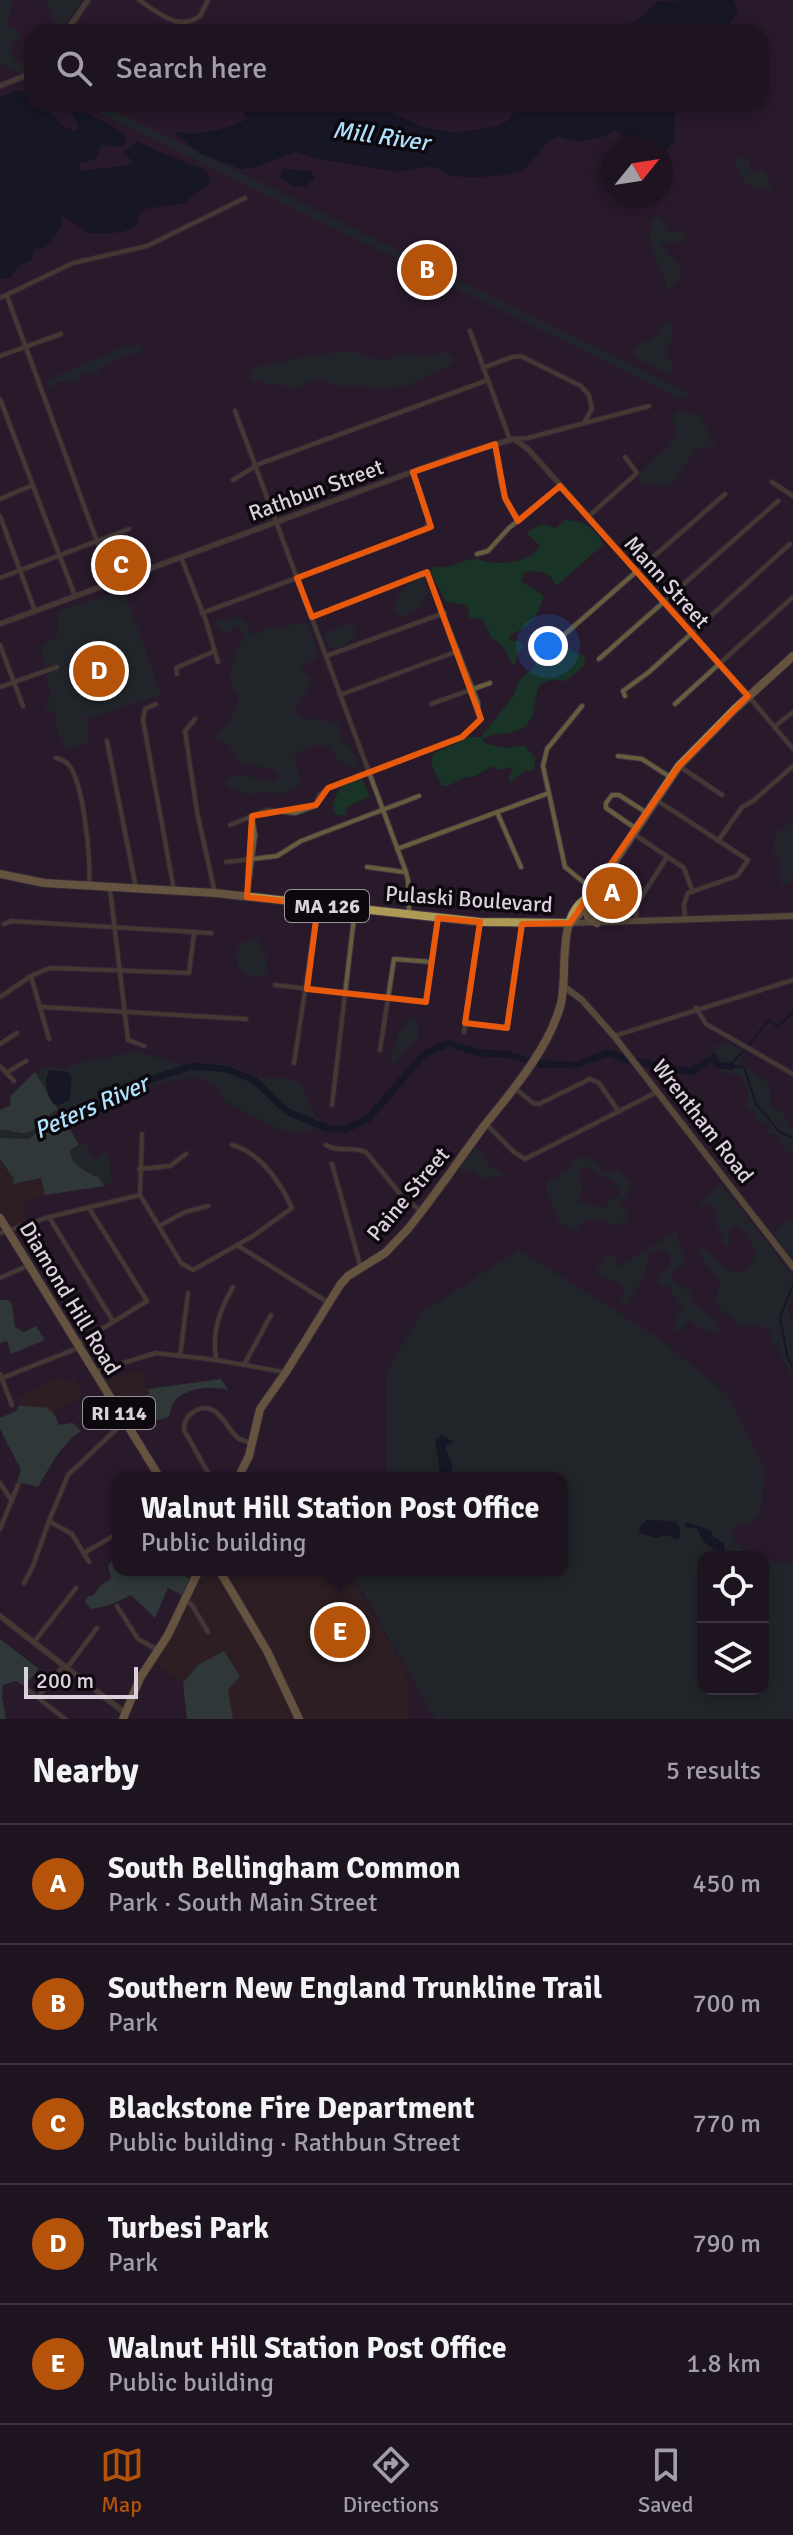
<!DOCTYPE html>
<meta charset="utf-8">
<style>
body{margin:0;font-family:Signika,sans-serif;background:#2b212d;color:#f1f3f6}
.controls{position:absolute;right:24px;bottom:24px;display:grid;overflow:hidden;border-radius:16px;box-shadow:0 4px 12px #0003}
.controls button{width:72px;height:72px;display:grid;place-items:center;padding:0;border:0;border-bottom:2px solid #3c333e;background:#1e1420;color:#f1f3f6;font:40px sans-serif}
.compass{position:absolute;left:601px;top:136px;width:72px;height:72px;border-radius:50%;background:#1e1420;box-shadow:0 4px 12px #0003;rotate:60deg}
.scale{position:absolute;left:24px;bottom:20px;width:114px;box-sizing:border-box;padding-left:8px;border:4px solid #dbd1dc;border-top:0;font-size:22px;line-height:28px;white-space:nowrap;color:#dbd1dc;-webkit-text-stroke:6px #0d070e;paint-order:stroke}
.you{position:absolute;left:548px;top:646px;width:28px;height:28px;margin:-20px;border:6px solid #fff;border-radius:50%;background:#1a73e8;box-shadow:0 0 0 12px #1a73e833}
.badge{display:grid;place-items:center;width:52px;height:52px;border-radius:50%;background:#b45309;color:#fff;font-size:26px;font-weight:700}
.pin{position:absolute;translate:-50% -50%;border:4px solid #fff;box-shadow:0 2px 8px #0006}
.popup{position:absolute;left:112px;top:1472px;width:456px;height:104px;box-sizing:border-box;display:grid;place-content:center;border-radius:16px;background:#1e1420;filter:drop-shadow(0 2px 6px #0005);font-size:26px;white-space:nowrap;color:#a19ea5}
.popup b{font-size:30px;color:#f1f3f6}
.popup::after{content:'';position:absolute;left:50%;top:100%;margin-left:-16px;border:16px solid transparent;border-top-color:#1e1420}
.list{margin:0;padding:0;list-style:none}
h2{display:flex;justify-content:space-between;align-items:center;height:104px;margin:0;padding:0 32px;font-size:34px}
h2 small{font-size:26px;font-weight:400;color:#a19ea5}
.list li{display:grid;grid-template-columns:52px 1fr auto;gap:24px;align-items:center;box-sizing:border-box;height:120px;padding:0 32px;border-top:2px solid #3c333e}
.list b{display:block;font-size:30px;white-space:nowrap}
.list p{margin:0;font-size:26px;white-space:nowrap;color:#a19ea5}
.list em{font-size:26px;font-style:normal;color:#a19ea5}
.icon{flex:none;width:44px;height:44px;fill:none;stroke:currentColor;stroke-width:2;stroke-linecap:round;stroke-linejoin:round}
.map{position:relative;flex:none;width:793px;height:1719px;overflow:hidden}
.search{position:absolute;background:#1e1420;box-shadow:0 4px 12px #0003;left:24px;right:24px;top:24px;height:88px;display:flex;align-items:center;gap:20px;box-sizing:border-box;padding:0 28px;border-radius:24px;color:#a19ea5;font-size:30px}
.sheet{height:704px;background:#1e1420}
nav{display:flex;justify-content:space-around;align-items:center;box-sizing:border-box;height:112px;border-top:2px solid #3c333e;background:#1e1420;font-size:22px;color:#a19ea5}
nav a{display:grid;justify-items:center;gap:4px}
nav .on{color:#b45309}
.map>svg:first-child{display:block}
.commercial{fill:#312417}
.green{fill:#193326;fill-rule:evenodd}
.forest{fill:#395c4a}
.water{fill:#00121d}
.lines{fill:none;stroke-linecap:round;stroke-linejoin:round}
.stream{stroke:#00121d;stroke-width:2}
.river{stroke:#00121d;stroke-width:7}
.minor-casing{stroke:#413444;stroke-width:6}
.tertiary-casing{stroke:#413444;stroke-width:7}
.secondary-casing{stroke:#413444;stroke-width:8}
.primary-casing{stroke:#413444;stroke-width:10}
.minor{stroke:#665d3c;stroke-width:4}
.tertiary{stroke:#665d3c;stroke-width:5}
.secondary{stroke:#8e804a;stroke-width:6}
.primary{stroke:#ad9a54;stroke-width:8}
.marked{fill:none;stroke:#e8590c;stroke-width:6;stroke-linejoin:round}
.labels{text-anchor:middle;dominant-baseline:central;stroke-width:7;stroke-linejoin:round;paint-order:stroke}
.shield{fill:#0d070e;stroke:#9d949e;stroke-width:2}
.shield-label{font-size:20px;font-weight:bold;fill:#dbd1dc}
.street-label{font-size:22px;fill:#dbd1dc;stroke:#0d070e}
.water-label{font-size:24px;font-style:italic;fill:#aee2fc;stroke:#0d070e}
</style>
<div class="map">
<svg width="793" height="1719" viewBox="0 0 793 1719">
<rect width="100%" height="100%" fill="#281a2b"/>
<!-- commercial -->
<g class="commercial">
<polygon points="0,1159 14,1179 41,1178 45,1195 24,1202 27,1221 0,1229"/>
<polygon points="138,1371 143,1373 149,1394 141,1397 143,1404 119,1412 101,1384 115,1376"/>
<polygon points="59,1377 63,1383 74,1377 83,1394 54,1413 41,1406 29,1408 19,1405 17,1397"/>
<polygon points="176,1570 346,1570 405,1669 409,1686 409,1719 233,1719 228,1690 240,1677 224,1652 198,1665 183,1683 152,1661 193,1582"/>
</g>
<!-- green -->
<g class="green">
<polygon points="0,0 13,0 6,27 15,29 21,35 12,43 10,50 14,59 32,70 32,79 0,63"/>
<polygon points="45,0 83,0 60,32"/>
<polygon points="82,104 101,104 690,394 681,399"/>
<path d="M748 157 751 173 765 170 771 187 769 190C741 188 743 179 733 159Z"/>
<path d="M657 216 661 218 669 232 682 231 688 236 682 241 661 244C663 255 677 260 682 270L679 278 667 292 664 277 649 241 652 219Z"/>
<polygon points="666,321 671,324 673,337 664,352 672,364 671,373 668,375 631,355 640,344 653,338"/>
<path d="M139 345 142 346V351C125 355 107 361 95 374L88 372 74 382H57L50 390 47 380 121 348Z"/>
<polygon points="447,351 454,360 450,365 406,386 374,389 361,385 342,387 316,379 295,389 279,384 266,385 261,381 253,381 249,376 252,368 324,353 356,352 367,358 383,360 409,353 425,357"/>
<path d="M677 411 699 415 715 443 711 447 696 448 671 486 642 484 638 478C645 464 656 459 667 448 672 442 673 436 677 430L672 417Z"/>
<path d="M565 520C582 520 598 529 603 545L556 586C552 572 537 568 524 573L521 581 544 596C534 622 535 623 510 635V640L521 642 524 648 517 652 516 662 512 665 505 649 491 637 483 620 468 617 469 609 467 605 446 602 430 571 433 567C453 569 464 558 477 559 481 559 484 562 488 562 503 565 536 561 539 545L526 533 541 524 556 528Z"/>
<path d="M422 577 429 592C417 609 421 612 400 617L394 609C396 593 407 583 422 577Z"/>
<polygon points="124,590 161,695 88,719 88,742 68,749 58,734 55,712 47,710 44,704 51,697 41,647 58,635 57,611"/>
<path d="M237 616 246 622 249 632 255 635 270 627 281 629 295 624H308L318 654 315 659 301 668 312 681 298 704 296 712 302 718 336 722 340 726 339 735 360 760 357 768C343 770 337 756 328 747L313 745 295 754C293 767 302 775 300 784L281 795 273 792 246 794 226 787 228 779 242 774C255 778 261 782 275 780L278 776 272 769 239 763 228 744 215 739C225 724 238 715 239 696 222 681 233 655 244 638L238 625 227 633H222L216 625 218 620H232Z"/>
<path d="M345 624 356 626C356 640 342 651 328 648L324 634Z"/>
<path d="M567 647 577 654 585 656 584 666 565 681 551 680 540 684C535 695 536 705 532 716 522 740 500 728 483 739L484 743 504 748 524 746 536 758 533 771H525L510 782 509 779 513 767 499 770 493 766 475 776 463 778 448 786H442L431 764 433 754 469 737H481L513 696 521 678 533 669 540 655 557 654Z"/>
<path d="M362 779 370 796 347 807 345 816 336 815 333 808C335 790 344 781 362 779Z"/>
<polygon points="793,820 793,877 788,883 781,885 781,860 773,851 777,833"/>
<polygon points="614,876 632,917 594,917 590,909"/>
<path d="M257 939C264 951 271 963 264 976L251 978 237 967V949L242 943Z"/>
<polygon points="414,1016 418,1021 418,1040 405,1051 393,1066 391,1059 399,1030"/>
<path d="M728 1042 745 1052 739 1065C753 1069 754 1077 769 1083L771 1105 782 1113 793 1129V1152L785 1151 778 1136 765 1133 772 1124 758 1122 754 1112 746 1109 748 1091 741 1077 723 1071 714 1062V1047Z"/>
<path d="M136 1052C153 1054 168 1064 185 1064 201 1065 214 1061 230 1065 240 1068 249 1075 259 1077 279 1081 282 1074 302 1085L314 1115 328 1127 299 1133 279 1129 226 1102 213 1083 196 1077 156 1084 120 1102 103 1114 49 1126 37 1137 25 1143 0 1140V1127L41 1070 50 1066 66 1070 73 1064Z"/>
<path d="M83 1143 88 1146 93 1158H97L105 1151 107 1153 111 1169 109 1174 113 1182 104 1186 99 1178C87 1172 71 1165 70 1150Z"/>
<polygon points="475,1148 483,1153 490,1168 500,1171 504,1177 491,1176 481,1179 475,1172 461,1171 463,1163"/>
<path d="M583 1156 597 1163 602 1172 617 1170 630 1181 632 1188 620 1202 628 1216 627 1220 614 1226C601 1218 584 1214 576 1230 559 1227 555 1216 551 1202 549 1193 545 1192 547 1182L569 1170 576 1159ZM583 1166C595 1168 600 1178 613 1180V1186L620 1190 618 1197 608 1200 606 1208 578 1202 582 1191 579 1169Z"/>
<path d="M721 1184 793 1276V1299L788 1309 793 1323V1377L778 1349 771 1343V1334L768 1330 755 1325 741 1326C732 1317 719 1310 713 1301L718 1297 717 1291 721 1282 698 1254 700 1247C719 1256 737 1298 757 1252L741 1228 736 1226 729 1231V1245H724L717 1224V1209L709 1204 702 1206 699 1202Z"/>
<polygon points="785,1221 793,1221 793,1264 773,1237 776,1229"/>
<polygon points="676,1232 684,1262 672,1272 672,1280 685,1290 691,1290 692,1301 717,1323 719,1328 716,1333 699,1328 689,1320 680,1332 674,1331 676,1317 683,1308 667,1285 658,1286 661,1273 667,1270 671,1264 670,1255 665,1250 654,1251 648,1256 646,1273 627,1305 621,1306 620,1303 624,1290 620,1283 605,1279 596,1272 607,1254 617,1258 615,1265 618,1267"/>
<polygon points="519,1250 657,1337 729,1396 765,1471 760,1512 751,1524 740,1523 732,1531 736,1543 753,1557 703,1557 703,1689 763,1689 763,1560 782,1564 793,1561 793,1719 435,1719 353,1575 355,1570 562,1570 562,1478 386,1478 386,1372 422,1312"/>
</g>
<!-- forest -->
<g class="forest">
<path d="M35 1072 58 1110C45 1114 37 1131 26 1133 18 1134 9 1129 0 1130V1110L11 1105 10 1096Z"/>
<path d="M61 1120H64L79 1145 70 1150C71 1166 87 1172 99 1178L104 1186 45 1195 41 1178 13 1184 14 1179 0 1159V1138L29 1139 50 1123H59Z"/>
<polygon points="0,1300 9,1300 12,1304 15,1327 24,1332 36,1326 45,1340 11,1354 7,1341 0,1343"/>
<path d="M221 1379 228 1390C213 1385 181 1388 173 1404 170 1408 171 1413 169 1417L154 1421 141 1399V1397L149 1394 148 1389Z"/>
<path d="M19 1405C30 1409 45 1403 53 1413 56 1416 57 1421 59 1425L73 1423 81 1431C59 1446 51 1466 38 1487L17 1482 21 1470 0 1429V1418L16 1411Z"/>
<polygon points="118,1558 118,1570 176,1570 193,1582 185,1596 168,1588 155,1618 131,1595 110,1605 91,1609 85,1602 87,1597 94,1595 99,1587 111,1578 108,1565"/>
<polygon points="0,1639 39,1669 24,1686 16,1681 3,1685 2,1697 6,1719 0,1719"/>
<polygon points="224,1651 240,1676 228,1690 233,1719 187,1719 183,1683 198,1665"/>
</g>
<!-- water -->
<g class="water">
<path d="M734 0 738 11C732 25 724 27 711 32H600L636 22 657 1Z"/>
<path d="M14 91H23L32 96V104H41L63 126 74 131 79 128 71 112 74 106 124 133 126 137 125 144 120 147 101 145 96 159 79 164 81 171C98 167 114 169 130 164L132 160 124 155 123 151 138 141 154 150 200 168 207 173 211 182 184 203 145 209 138 215V225L123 232 95 234 89 233 63 216 60 228 44 249H35L31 260 19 266 10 278 0 279V97Z"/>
<path d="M260 104H274L275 109 298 110 314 104H372L423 127 459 133 500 125 509 120 515 109 512 104H677L674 121 675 141 661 154V148L629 146 617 130C600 138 576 147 559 136 540 142 537 161 522 170 510 177 466 178 454 176 444 175 440 166 431 167 417 167 406 173 393 171L319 159 296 152 252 168 241 169 201 154 175 134 176 131C195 138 229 128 248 119L243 113 246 106Z"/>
<polygon points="283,169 311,171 315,178 306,186 293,186 280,177"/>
<path d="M50 1070 67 1072 72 1078 69 1100 60 1105 53 1104C47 1094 42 1080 50 1070Z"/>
<polygon points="442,1434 453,1442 447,1445 446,1449 453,1467 448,1478 441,1478 435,1440"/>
<polygon points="646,1520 676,1521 680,1529 679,1540 666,1535 656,1538 639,1533 640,1527"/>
<polygon points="686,1522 710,1530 714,1537 724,1543 725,1555 721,1556 702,1540 697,1528 685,1527"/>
</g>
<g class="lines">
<!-- stream -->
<g class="stream">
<path d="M793 1012 778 1027 769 1020C759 1029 752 1044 744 1051 738 1057 735 1057 731 1066L744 1067 756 1104 780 1132 793 1138"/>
<polyline points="793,1285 780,1317 787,1355 793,1369"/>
</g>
<!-- river -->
<polyline class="river" points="61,1118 98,1109 144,1082 192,1066 227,1069 254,1080 288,1112 329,1129 346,1129 369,1118 423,1055 448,1043 479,1053 507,1054 538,1064 575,1065 609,1053 625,1059 691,1072 714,1057 718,1065 731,1066"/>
<!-- minor casing -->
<g class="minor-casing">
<g id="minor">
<path d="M139 0C158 12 177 32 200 16L208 0"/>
<polyline points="7,296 112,582"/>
<polyline points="0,298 73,263 147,246 245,198"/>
<polyline points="470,331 510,440"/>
<polyline points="0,356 61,334"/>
<polyline points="483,368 512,357 521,356 581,386 589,395 592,409 583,424"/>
<polyline points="0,399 75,596"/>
<polyline points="235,411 406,872 408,880 409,913"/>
<polyline points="514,439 528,438 649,406"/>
<path d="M495 444C500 470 499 501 520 519"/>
<polyline points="233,480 259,464 488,380"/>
<polyline points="772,482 793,496"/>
<polyline points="0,499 33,485"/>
<polyline points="0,516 35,611"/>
<polyline points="588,517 637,473 625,457"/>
<polyline points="477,554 488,551 509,528 560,486"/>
<polyline points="181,557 206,621 218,662"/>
<polyline points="0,578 129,529"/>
<polyline points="202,613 394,542 426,528 429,519 413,472"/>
<polyline points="564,635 725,494"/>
<polyline points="0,645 23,706"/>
<polyline points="326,656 444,613"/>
<polyline points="599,659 778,501"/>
<polyline points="177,674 176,668 215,651"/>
<polyline points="0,687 57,667"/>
<polyline points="340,695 458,651"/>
<polyline points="625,696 623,691 649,672 790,544"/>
<polyline points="750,698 793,749"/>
<polyline points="156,704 145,709 143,720 174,890"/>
<polyline points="431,704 490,683"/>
<polyline points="675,704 793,597"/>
<polyline points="582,706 547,749 543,766 565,867 593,890"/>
<polyline points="195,719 185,731 197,812 215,893"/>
<polyline points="774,727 793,712"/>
<polyline points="107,741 136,888"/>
<polyline points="618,756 642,759 670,777"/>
<path d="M56 758C60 759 65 761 68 764 84 781 91 862 89 885"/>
<polyline points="679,766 722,795"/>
<polyline points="658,801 748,860 737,876 688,893 684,904 685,920"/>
<polyline points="497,812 521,867"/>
<polyline points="230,825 267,810 295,813 315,806 319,795 328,788 462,737 479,721 478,703 428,576 420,575 312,617"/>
<polyline points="635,828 606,808 606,803 612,795 619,795 647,813"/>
<polyline points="634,834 684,868 692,890"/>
<polyline points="718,841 742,807 753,801 793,766"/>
<polyline points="397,849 549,793"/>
<polyline points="226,862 277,856 301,841 419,796"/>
<polyline points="367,867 404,872"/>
<polyline points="110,889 128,1040 144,1046"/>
<polyline points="247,897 255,835 252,816"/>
<polyline points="636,921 637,904 667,857"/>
<polyline points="4,924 11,921 211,933"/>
<polyline points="31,976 49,1039"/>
<polyline points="275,985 426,1002 438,918"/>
<polyline points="0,997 31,976 50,968 189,973 194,933"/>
<polyline points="42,1007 246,1019"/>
<polyline points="696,1008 706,1024 793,1074"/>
<polyline points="465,1023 507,1028 522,924"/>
<polyline points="464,1032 480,922"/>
<polyline points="614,1036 793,980"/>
<polyline points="0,1044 17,1033"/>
<polyline points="380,1050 394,959 432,962"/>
<polyline points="294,1063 318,905"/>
<polyline points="0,1066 14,1081"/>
<polyline points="6,1073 26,1061"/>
<polyline points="515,1088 533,1103 539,1104 590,1079 599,1083 619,1112"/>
<polyline points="332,1105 355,909"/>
<polyline points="486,1124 514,1152 525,1159 657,1092"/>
<path d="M142 1134 140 1195 181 1263 193 1270 253 1236 292 1208C280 1182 260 1152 232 1145"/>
<path d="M326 1145C339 1153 353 1146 366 1152L401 1195 422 1212"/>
<polyline points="332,1164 361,1268"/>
<polyline points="139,1169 170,1166 186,1154"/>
<polyline points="49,1217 113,1321"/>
<polyline points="159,1226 185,1212 208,1206"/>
<polyline points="0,1233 49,1217 140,1195"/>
<polyline points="237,1245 329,1303"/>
<polyline points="0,1278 27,1266"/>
<polyline points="79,1343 147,1301 89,1208"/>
<polyline points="180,1356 188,1293"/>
<path d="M216 1360C212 1332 219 1311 233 1287"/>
<polyline points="244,1365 271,1315"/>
<polyline points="93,1372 156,1353 216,1360 284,1372"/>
<polyline points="0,1374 12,1405"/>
<polyline points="0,1379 78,1348"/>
<path d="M211 1478 184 1430C184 1423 186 1417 192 1413 217 1395 226 1430 239 1439 239 1439 251 1443 251 1443"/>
<polyline points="0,1483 12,1501"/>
<polyline points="0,1529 18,1485"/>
<polyline points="84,1553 118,1533"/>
<polyline points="89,1562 72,1534 49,1521 68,1475 124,1422"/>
<polyline points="24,1583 33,1566 49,1521"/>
<polyline points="186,1600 192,1605 208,1632"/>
<polyline points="117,1606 138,1639 158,1650"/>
<polyline points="34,1642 76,1588"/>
<polyline points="67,1668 97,1628"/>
<polyline points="28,1690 65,1719"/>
<polyline points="38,1697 64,1665"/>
</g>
</g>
<!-- tertiary casing -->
<g class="tertiary-casing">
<g id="tertiary">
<polyline points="66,32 88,0"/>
<polyline points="0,86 32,73"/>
<polyline points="0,624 455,456 514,439 529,450 748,696"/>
<polyline points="0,1616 125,1713"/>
</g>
</g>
<!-- secondary casing -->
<g class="secondary-casing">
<g id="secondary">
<polyline points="570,923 793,916"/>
<polyline points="566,988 582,1000 614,1036 793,1267"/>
</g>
</g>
<!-- primary casing -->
<g class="primary-casing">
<g id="primary">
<polyline points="0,874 44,883 215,893 480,922 570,923"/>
<polyline points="587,906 588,917 597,923"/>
<polyline points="571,923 592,900 592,895 679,766 734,710 793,656"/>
<polyline points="0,1218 160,1478"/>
<path d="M238 1478 249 1456 260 1409 286 1372 340 1285 348 1276 385 1253 407 1230C434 1197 458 1161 484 1126 512 1091 547 1051 560 1007 570 975 553 913 592 895"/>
<polyline points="219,1570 267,1651 299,1719"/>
<polyline points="123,1719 140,1678 168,1635 199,1570"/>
</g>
</g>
<!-- minor -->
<use href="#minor" class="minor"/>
<!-- tertiary -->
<use href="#tertiary" class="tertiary"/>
<!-- secondary -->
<use href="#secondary" class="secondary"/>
<!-- primary -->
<use href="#primary" class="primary"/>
</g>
<!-- marked area -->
<path d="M0 0H793V1719H0ZM495 444 505 498 518 521 560 486 748 696 679 766 570 923 522 924 507 1028 465 1023 480 922 438 918 426 1002 307 989 318 905 247 897 252 816 316 805 328 788 462 737 481 719 427 572 312 617 297 578 431 527 413 472Z" fill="#281a2b" fill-opacity=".55" fill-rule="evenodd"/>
<path class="marked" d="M495 444 505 498 518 521 560 486 748 696 679 766 570 923 522 924 507 1028 465 1023 480 922 438 918 426 1002 307 989 318 905 247 897 252 816 316 805 328 788 462 737 481 719 427 572 312 617 297 578 431 527 413 472Z"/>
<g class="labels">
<!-- shield labels -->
<g class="shield">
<rect x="285" y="890" width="84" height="32" rx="6"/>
<rect x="83" y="1397" width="72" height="32" rx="6"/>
</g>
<g class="shield-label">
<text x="327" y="906">MA 126</text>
<text x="119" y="1413">RI 114</text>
</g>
<!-- street labels -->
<g class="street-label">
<text transform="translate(316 490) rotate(-20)">Rathbun Street</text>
<text transform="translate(667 582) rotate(48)">Mann Street</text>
<text transform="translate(469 899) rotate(4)">Pulaski Boulevard</text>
<text transform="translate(703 1121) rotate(52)">Wrentham Road</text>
<text transform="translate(408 1194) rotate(-50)">Paine Street</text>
<text transform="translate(70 1298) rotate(59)">Diamond Hill Road</text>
</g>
<!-- water labels -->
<g class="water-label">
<text transform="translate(381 136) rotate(8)">Mill River</text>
<text transform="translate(91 1107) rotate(-24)">Peters River</text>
</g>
</g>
</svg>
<div class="controls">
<button><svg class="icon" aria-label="locate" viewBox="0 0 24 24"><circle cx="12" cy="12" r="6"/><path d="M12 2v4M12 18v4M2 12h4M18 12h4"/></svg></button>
<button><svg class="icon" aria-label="layers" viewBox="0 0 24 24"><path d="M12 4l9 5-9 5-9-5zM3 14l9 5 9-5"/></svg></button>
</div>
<svg class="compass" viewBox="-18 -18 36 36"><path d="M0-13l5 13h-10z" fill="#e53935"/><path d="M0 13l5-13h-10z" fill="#a19ea5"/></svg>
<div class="scale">200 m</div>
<div class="you"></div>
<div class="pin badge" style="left:612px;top:893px">A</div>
<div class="pin badge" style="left:427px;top:270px">B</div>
<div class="pin badge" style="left:121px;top:565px">C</div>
<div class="pin badge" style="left:99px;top:671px">D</div>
<div class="pin badge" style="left:340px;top:1632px">E</div>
<div class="popup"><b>Walnut Hill Station Post Office</b>Public building</div>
<div class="search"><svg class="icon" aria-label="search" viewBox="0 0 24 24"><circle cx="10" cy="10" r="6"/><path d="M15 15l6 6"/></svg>Search here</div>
</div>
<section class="sheet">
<h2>Nearby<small>5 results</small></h2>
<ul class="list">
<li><span class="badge">A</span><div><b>South Bellingham Common</b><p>Park · South Main Street</p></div><em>450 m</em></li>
<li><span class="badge">B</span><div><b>Southern New England Trunkline Trail</b><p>Park</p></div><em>700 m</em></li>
<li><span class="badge">C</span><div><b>Blackstone Fire Department</b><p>Public building · Rathbun Street</p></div><em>770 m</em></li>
<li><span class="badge">D</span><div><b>Turbesi Park</b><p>Park</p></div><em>790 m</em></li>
<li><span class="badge">E</span><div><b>Walnut Hill Station Post Office</b><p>Public building</p></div><em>1.8 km</em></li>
</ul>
</section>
<nav>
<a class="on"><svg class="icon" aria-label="map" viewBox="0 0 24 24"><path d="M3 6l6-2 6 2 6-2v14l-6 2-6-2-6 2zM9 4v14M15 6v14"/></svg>Map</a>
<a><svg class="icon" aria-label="directions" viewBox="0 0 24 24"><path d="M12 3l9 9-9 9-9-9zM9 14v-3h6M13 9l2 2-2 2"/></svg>Directions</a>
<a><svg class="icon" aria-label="saved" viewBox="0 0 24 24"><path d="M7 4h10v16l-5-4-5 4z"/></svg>Saved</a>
</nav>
